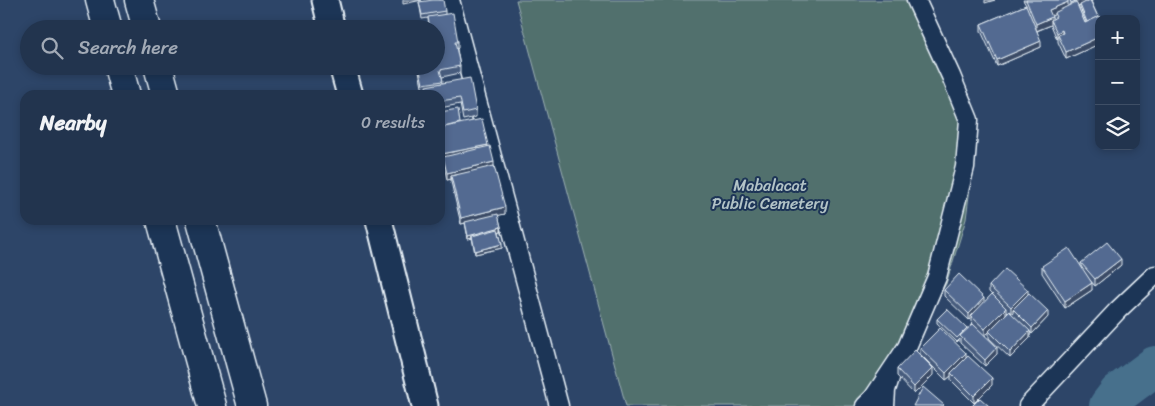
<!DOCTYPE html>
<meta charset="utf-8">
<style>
body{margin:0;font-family:Sriracha,sans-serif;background:#2e3f58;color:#f1f3f6}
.controls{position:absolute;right:15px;top:15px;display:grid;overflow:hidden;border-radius:10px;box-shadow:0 2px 8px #0003}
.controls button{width:45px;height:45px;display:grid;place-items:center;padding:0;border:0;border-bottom:1px solid #3f4f66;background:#22344e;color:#f1f3f6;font:25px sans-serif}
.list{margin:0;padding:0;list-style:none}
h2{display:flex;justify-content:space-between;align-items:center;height:65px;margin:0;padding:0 20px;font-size:21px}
h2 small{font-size:16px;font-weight:400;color:#a2aab6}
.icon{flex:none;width:28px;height:28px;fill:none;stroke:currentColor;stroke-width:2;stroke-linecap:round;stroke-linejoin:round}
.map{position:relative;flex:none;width:1155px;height:406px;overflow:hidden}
.search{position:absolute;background:#22344e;box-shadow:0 2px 8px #0003;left:20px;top:20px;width:425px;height:55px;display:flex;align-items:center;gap:12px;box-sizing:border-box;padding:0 18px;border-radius:28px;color:#a2aab6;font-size:19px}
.panel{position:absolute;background:#22344e;box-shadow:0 2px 8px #0003;left:20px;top:90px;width:425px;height:135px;border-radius:15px}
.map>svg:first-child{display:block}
.green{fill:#516f6d;stroke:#9cb0b2}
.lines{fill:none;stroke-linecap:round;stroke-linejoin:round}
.river{stroke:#46708c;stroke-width:40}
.minor-casing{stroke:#e8f1f8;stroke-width:21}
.secondary-casing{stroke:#e8f1f8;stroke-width:29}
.motorway-casing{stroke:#e8f1f8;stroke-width:31}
.minor{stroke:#1d3557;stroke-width:18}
.secondary{stroke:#1d3557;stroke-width:25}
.motorway{stroke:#1d3557;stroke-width:28}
.wall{fill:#475c7d;stroke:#e8f1f8;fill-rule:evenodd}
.shaded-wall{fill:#3a4b66;stroke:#e8f1f8}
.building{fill:#536b91;stroke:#e8f1f8}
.labels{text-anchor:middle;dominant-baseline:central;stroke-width:4;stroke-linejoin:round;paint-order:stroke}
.park-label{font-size:16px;fill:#b3c4c7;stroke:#1d3557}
</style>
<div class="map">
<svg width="1155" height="406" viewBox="0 0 1155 406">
<rect width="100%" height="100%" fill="#2d4568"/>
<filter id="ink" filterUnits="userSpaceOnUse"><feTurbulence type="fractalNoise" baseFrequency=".02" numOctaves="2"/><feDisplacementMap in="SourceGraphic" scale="10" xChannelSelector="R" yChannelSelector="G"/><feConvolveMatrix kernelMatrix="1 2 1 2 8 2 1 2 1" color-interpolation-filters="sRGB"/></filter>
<g filter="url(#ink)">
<!-- green -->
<polygon class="green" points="516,0 924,0 977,132 966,219 946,284 904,353 865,406 626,406"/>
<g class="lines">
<!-- river -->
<polyline class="river" points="1109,406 1119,393 1155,366"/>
<!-- minor casing -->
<g class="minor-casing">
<g id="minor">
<polyline points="450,0 559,406"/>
<polyline points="865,406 873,398 907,347 937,277 965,167 969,120 951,76 916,0"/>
<polyline points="885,406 886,390 890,378"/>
<polyline points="1028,406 1118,310 1155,275"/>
</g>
</g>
<!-- secondary casing -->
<g class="secondary-casing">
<g id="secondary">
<polyline points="325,0 332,29"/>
<polyline points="342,66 350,95"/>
<polyline points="379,220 425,406"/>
</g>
</g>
<!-- motorway casing -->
<g class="motorway-casing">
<g id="motorway">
<polyline points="100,0 108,29"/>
<polyline points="139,0 147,29"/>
<polyline points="118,66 126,95"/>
<polyline points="158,66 166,95"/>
<polyline points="161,220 212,406"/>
<polyline points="201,220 252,406"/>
</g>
</g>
<!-- minor -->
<use href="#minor" class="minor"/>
<!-- secondary -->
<use href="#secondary" class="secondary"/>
<!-- motorway -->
<use href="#motorway" class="motorway"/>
</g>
<!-- wall -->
<g class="wall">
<path d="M1023 0H1093L1091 1 1099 19V44L1066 59 1058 42V38L1057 39 1051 25 1037 31 1041 47 997 66 981 31V24L1026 5ZM1080 6V8L1086 22 1085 23 1078 7Z"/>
<polygon points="419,2 445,11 445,14 458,42 458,48 457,49 460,66 460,73 442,77 443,83 476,110 476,117 463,120 460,104 440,108 440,95 426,95 426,90 423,91 418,66 436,66 436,29 429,29 428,18 422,19"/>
<polygon points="440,112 460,123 488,147 494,166 505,214 498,215 501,231 499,231 502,248 475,254 472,238 468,239 465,223 461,224 451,182 451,179 447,180 443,161 442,161 440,152"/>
<polygon points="1081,263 1121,265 1095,286 1089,279 1092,290 1065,308 1042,273 1042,266 1081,267"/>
<polygon points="989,286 1028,294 1048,317 1032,334 1030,332 1030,338 1010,358 989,338 989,332 985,336 997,354 985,366 960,343 960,339 957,342 937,323 937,319 967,328 977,328 971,322 971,318 969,320 944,296 944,290 984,303 992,295 989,292"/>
<polygon points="920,348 966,358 992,385 974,403 951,380 951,376 946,380 920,354"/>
<polygon points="897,369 933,375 914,394 897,376"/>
</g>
<!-- shaded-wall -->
<g class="shaded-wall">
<polygon points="403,0 422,0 403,4"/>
<polygon points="985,0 995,0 985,3"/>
<polygon points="1078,0 1093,0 1071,10 1071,3"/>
<polygon points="1068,2 1068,9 1054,13 1054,15 1049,17 1049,10"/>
<polygon points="1052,17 1052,23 1051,20 1051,25 1036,31 1036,24"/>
<polygon points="1062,30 1062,37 1058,35 1058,38 1057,39 1057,33"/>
<polygon points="1099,37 1099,44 1066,59 1066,52"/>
<polygon points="1041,41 1041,47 997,66 997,60"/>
<polygon points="488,145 488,151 443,157 443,161 442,161 442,154"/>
<polygon points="494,162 494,169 451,176 451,179 447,180 447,173"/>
<polygon points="505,207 505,214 461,224 461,218"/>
<polygon points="501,227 501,231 472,238 472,236 472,238 468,239 468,236"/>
<polygon points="502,244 502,248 475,254 475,251"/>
<polygon points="1121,259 1121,265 1095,286 1095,279"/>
<polygon points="1092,283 1092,290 1065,308 1065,301"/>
<polygon points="1028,290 1028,297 1013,309 1013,312 1011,314 1011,307"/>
<polygon points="984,298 984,305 971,316 971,318 969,320 969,314"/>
<polygon points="1006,308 1006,315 985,336 985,329"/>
<polygon points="1048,311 1048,317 1032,334 1032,328"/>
<polygon points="1030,331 1030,338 1010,358 1010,352"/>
<polygon points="997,347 997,354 985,366 985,360"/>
<polygon points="966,353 966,360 951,373 951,376 946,380 946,373"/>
<polygon points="933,368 933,375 914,394 914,387"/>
<polygon points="992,378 992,385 974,403 974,396"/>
</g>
<!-- building -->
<g class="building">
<polygon points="433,0 443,0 445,11 422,15 419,2"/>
<polygon points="1026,0 1068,0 1068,2 1049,10 1052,17 1036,24"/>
<polygon points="1070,0 1078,0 1071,3"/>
<polygon points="1090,0 1098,17 1087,22 1080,5"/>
<polygon points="1076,2 1085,23 1100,16 1102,19 1099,19 1099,37 1066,52 1058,35 1063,33 1062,30 1057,33 1051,20 1056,17 1054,13"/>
<polygon points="1026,5 1041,41 997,60 981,24"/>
<polygon points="453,13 458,42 455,42 460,66 440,70 443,81 423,84 419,66 436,66 436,29 430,29 428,17"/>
<polygon points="470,78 476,110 463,113 460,98 440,101 440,95 428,95 426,86"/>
<polygon points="458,109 460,123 440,128 440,112"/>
<polygon points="482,119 488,145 442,154 440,145 440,128"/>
<polygon points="490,146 494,162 447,173 443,157"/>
<polygon points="494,166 505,207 461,218 451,176"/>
<polygon points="498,214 501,227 468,236 465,222"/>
<polygon points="498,229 502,244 475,251 472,236"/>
<polygon points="1107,242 1121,259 1095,279 1081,263"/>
<polygon points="1069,248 1092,283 1065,301 1042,266"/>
<polygon points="1005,269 1028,290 1011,307 989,286"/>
<polygon points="959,274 984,298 969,314 944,290"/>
<polygon points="1029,293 1048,311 1032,328 1013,309"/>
<polygon points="992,294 1006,308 985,329 971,316"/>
<polygon points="947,309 967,328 957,338 937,319"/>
<polygon points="1009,311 1030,331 1010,352 989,331"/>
<polygon points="973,324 997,347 985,360 960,336"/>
<polygon points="940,328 966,353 946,373 920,348"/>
<polygon points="915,350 933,368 914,387 897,369"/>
<polygon points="968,356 992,378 974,396 951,373"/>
<polygon points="923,387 944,405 943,406 913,406"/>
<polygon points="980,398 989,406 972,406"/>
</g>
</g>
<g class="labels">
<!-- park labels -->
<g class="park-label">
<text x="770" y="185">Mabalacat<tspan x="770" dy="18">Public Cemetery</tspan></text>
</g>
</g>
</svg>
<div class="controls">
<button>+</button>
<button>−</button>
<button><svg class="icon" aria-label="layers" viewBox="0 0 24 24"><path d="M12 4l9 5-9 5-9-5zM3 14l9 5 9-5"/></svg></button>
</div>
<div class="search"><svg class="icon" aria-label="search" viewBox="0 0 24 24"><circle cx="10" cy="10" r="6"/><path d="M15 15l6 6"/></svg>Search here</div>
<section class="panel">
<h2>Nearby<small>0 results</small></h2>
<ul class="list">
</ul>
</section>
</div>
